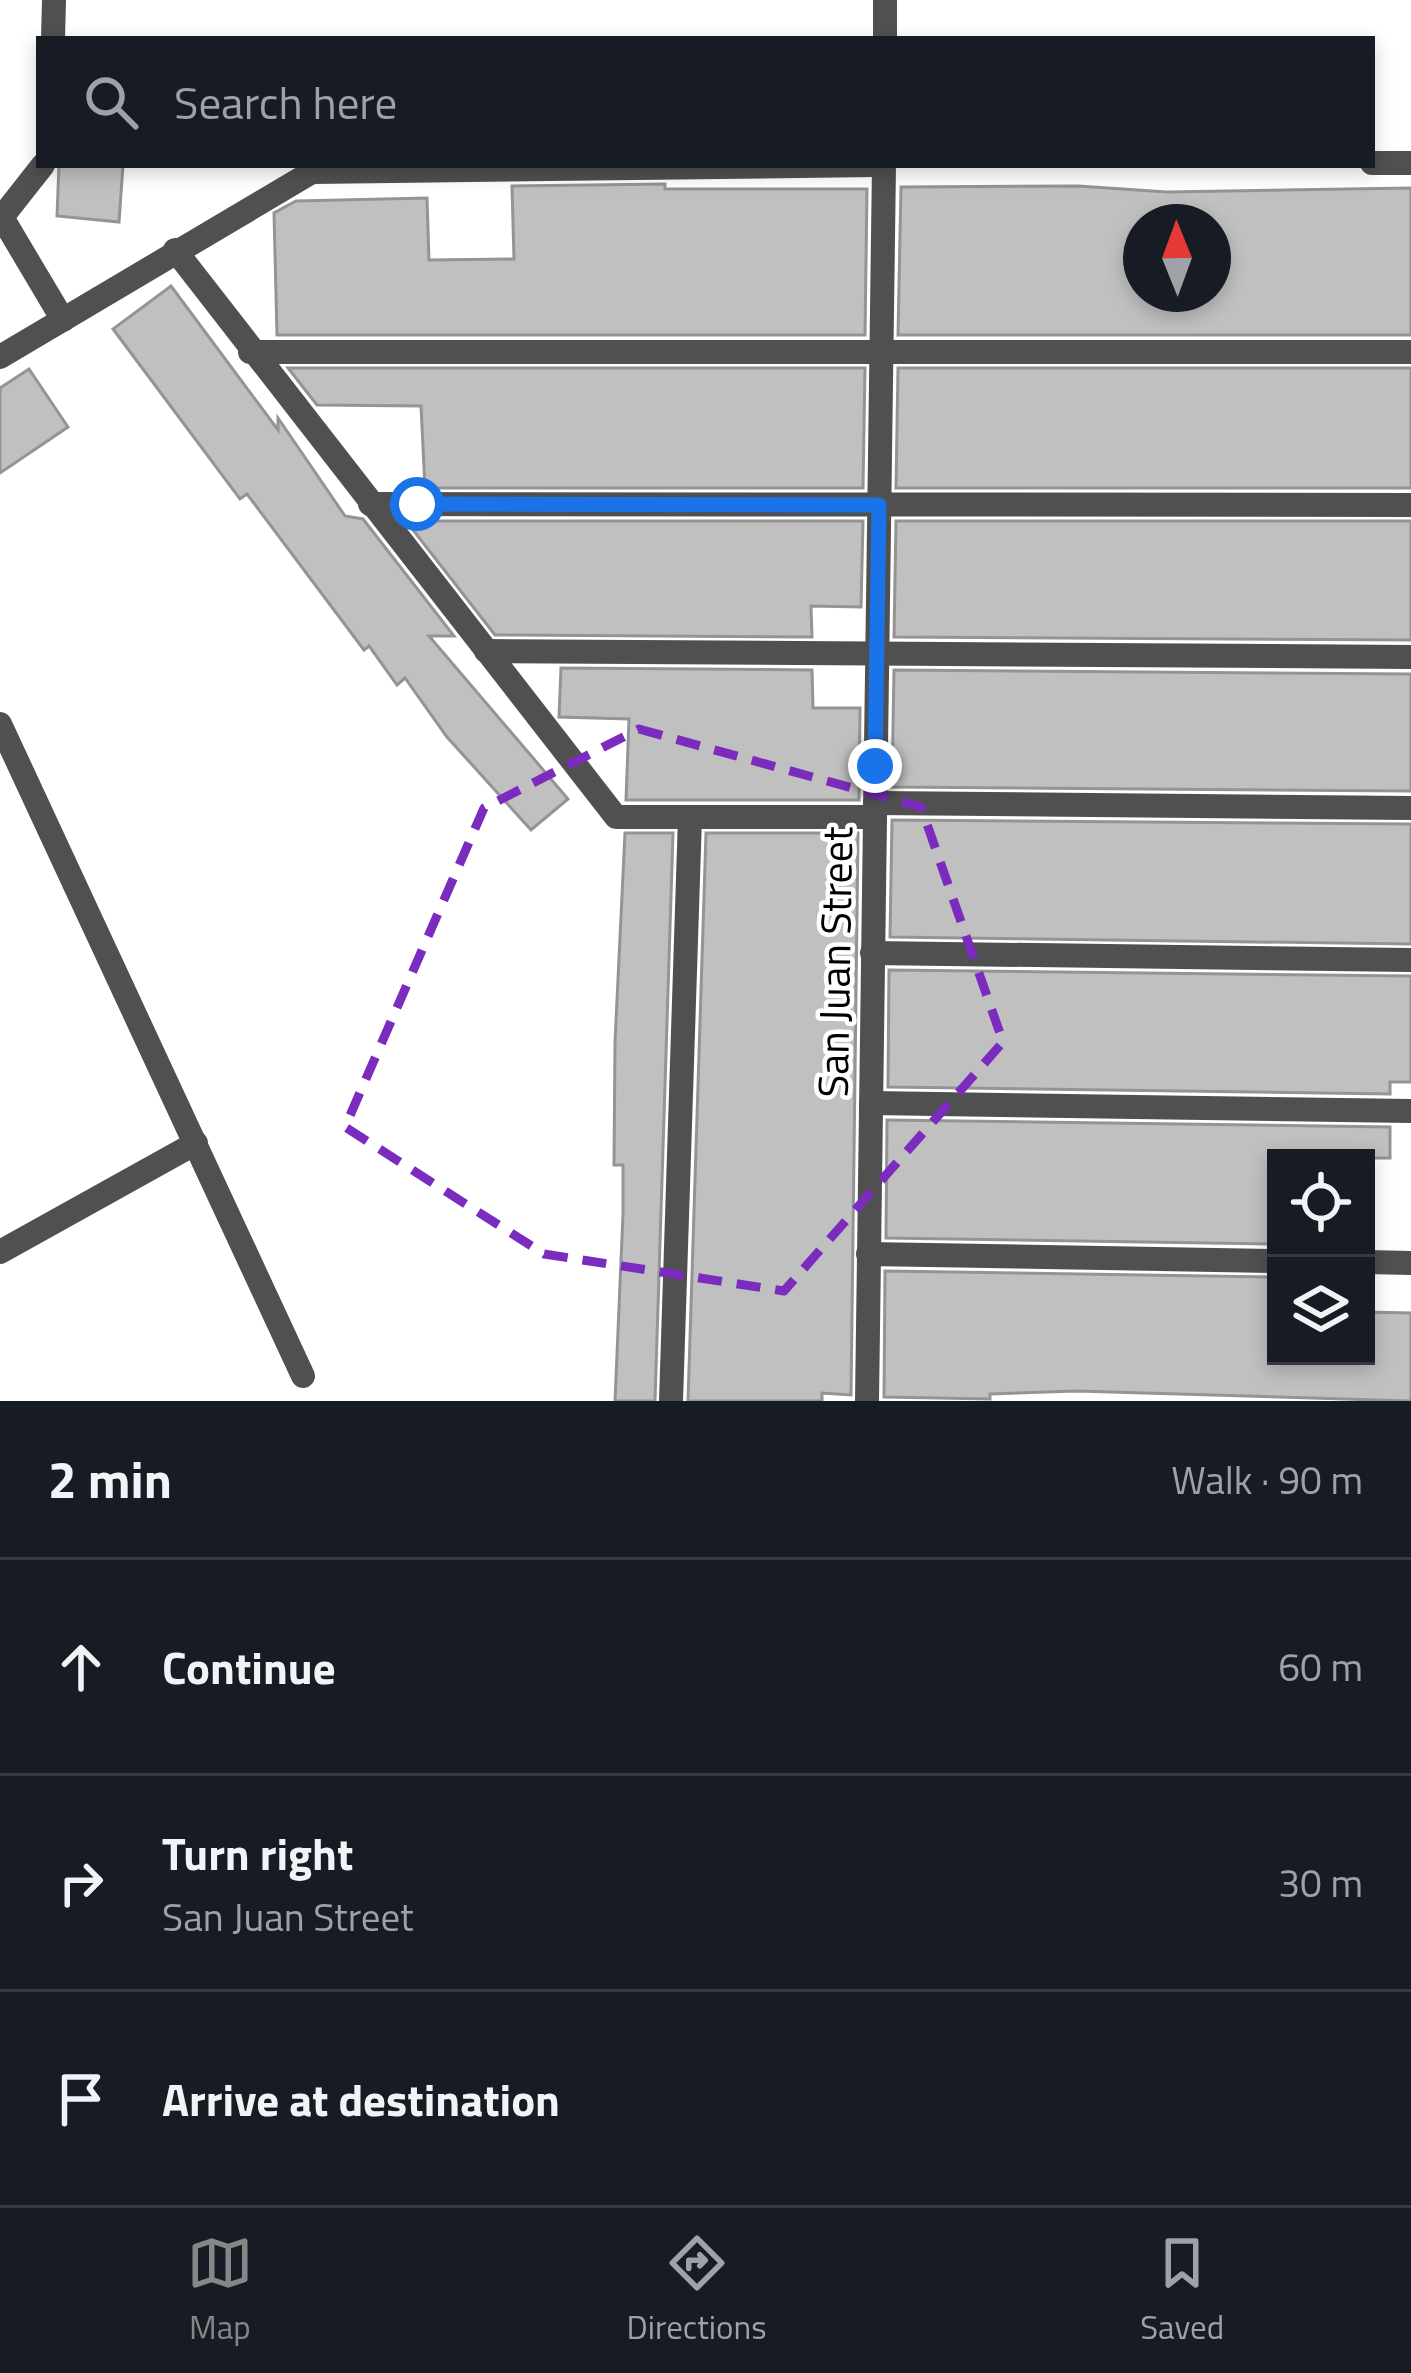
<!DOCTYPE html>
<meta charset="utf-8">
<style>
body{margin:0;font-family:"Titillium Web",sans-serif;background:#20242c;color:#f1f3f6}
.controls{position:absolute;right:36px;bottom:36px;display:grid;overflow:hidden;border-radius:0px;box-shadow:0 6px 18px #0003}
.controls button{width:108px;height:108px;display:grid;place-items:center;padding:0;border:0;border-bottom:3px solid #363941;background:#171b24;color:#f1f3f6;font:60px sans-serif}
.compass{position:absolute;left:1123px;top:204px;width:108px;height:108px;border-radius:50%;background:#171b24;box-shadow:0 6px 18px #0003;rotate:359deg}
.stop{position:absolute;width:36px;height:36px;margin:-27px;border:9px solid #1a73e8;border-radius:50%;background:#fff}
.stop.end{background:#1a73e8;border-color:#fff;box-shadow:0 3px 12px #0008}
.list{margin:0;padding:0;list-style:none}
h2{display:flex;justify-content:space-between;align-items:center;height:156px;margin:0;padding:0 48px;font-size:51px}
h2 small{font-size:39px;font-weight:400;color:#9ea1a6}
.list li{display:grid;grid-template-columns:78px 1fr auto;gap:36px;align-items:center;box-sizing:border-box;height:216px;padding:0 48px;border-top:3px solid #363941}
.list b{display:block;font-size:45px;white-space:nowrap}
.list p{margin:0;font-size:39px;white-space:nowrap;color:#9ea1a6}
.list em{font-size:39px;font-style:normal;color:#9ea1a6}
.icon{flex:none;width:66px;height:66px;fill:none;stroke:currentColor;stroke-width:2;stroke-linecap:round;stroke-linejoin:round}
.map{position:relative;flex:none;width:1411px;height:1401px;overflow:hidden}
.search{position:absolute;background:#171b24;box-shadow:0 6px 18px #0003;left:36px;right:36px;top:36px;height:132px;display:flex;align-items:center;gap:30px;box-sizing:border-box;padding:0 42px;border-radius:0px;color:#9ea1a6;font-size:45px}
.sheet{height:804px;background:#171b24}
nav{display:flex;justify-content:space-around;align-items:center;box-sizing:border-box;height:168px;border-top:3px solid #363941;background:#171b24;font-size:33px;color:#9ea1a6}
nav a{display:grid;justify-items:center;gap:6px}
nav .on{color:#858687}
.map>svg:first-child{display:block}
.building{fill:#c0c0c0;stroke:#949494;stroke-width:3;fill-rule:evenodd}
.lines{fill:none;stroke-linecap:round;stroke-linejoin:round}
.service{stroke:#505050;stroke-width:24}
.minor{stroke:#505050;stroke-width:24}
.tertiary{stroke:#505050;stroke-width:24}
.route{stroke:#1a73e8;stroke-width:15}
.marked{fill:none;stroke:#7b2cbf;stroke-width:9;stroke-dasharray:24 15;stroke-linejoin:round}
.labels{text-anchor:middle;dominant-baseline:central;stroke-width:9;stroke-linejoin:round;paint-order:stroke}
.street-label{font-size:42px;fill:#000;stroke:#fff}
</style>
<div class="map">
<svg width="1411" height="1401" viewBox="0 0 1411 1401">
<rect width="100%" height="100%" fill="#fff"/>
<!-- building -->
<g class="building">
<polygon points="59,165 123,165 119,222 57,216"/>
<polygon points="665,184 665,189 867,189 865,335 277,335 274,213 296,201 427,198 429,260 514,259 512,186"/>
<path d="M1078 186 1167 192 1411 188V335H898L901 187ZM1141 222H1213V294H1141Z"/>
<polygon points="171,286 278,430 278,418 345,516 363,519 454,636 429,636 568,799 531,830 447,737 405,678 397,685 369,646 364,650 247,494 240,499 113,329"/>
<polygon points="288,368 865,368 863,488 425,488 421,406 317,405"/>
<polygon points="898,368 1411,368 1411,488 896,488"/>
<polygon points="29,369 68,427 0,473 0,388"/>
<polygon points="406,521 863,521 861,607 811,606 812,637 495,635"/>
<polygon points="896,521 1411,521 1411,640 894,637"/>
<polygon points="561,668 812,670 813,708 860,708 859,800 626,800 629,719 559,717"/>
<polygon points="894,670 1411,674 1411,791 892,787"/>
<polygon points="892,820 1411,824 1411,944 890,937"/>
<polygon points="625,833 673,833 655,1401 615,1401 623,1214 623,1165 614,1165 615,1042"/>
<polygon points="706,833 858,833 851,1395 822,1393 822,1401 688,1401"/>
<polygon points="889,970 1411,976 1411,1082 1390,1082 1390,1094 888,1087"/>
<polygon points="887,1120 1390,1127 1390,1158 1276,1158 1270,1244 886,1238"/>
<polygon points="885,1271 1270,1277 1276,1356 1366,1356 1366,1312 1411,1313 1411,1401 1076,1391 990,1394 990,1399 884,1397"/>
</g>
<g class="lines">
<!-- service -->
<g class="service">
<polyline points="250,352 1411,352"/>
<polyline points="370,504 1411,505"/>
<polyline points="486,651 1411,657"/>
<polyline points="875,803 1411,808"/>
<polyline points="872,953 1411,960"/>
<polyline points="871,1103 1411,1111"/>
<polyline points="868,1254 1276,1261"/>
<polyline points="1366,1262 1411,1263"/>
<polyline points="671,1401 690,817"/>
</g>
<!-- minor -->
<g class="minor">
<polyline points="53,39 54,0"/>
<polyline points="1372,163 1411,163"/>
<polyline points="0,214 63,320"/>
<polyline points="2,217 43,165"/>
<polyline points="175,250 616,817 874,817"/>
<polyline points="0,357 312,172 875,165"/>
<polyline points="0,724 303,1376"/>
<polyline points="0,1252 196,1143"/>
</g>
<!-- tertiary -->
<g class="tertiary">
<polyline points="885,39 885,0"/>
<polyline points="867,1401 884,165"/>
</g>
</g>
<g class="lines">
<!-- route -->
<polyline class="route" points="417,504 879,505 875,766"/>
</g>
<!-- marked area -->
<path class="marked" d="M639 729 921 807 1003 1042 784 1291 544 1254 345 1127 484 808Z"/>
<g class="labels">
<!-- street labels -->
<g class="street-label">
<text transform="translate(834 962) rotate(-89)">San Juan Street</text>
</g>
</g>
</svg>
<div class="controls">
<button><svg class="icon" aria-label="locate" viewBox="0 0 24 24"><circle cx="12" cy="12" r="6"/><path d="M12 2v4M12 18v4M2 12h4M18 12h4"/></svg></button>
<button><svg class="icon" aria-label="layers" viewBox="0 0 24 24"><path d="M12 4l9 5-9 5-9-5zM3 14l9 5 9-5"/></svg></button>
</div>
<svg class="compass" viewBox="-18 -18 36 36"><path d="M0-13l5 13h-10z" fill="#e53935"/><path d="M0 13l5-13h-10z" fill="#9ea1a6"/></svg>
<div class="stop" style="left:417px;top:504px"></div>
<div class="stop end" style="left:875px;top:766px"></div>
<div class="search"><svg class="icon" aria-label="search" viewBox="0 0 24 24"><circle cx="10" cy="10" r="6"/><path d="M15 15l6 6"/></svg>Search here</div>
</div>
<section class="sheet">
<h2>2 min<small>Walk · 90 m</small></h2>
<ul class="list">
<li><svg class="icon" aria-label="ahead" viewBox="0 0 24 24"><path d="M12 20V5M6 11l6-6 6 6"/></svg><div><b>Continue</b></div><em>60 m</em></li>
<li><svg class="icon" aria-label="right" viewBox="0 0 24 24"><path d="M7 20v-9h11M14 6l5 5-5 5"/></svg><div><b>Turn right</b><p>San Juan Street</p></div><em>30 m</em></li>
<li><svg class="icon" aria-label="arrive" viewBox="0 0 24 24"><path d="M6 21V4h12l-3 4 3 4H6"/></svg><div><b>Arrive at destination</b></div></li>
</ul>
</section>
<nav>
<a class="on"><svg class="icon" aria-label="map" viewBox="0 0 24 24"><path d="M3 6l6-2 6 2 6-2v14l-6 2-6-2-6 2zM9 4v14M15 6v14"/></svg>Map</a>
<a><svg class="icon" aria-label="directions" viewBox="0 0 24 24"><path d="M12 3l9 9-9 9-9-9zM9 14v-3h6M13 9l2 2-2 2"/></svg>Directions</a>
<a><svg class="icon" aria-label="saved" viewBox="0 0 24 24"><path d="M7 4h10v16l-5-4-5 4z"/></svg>Saved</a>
</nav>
